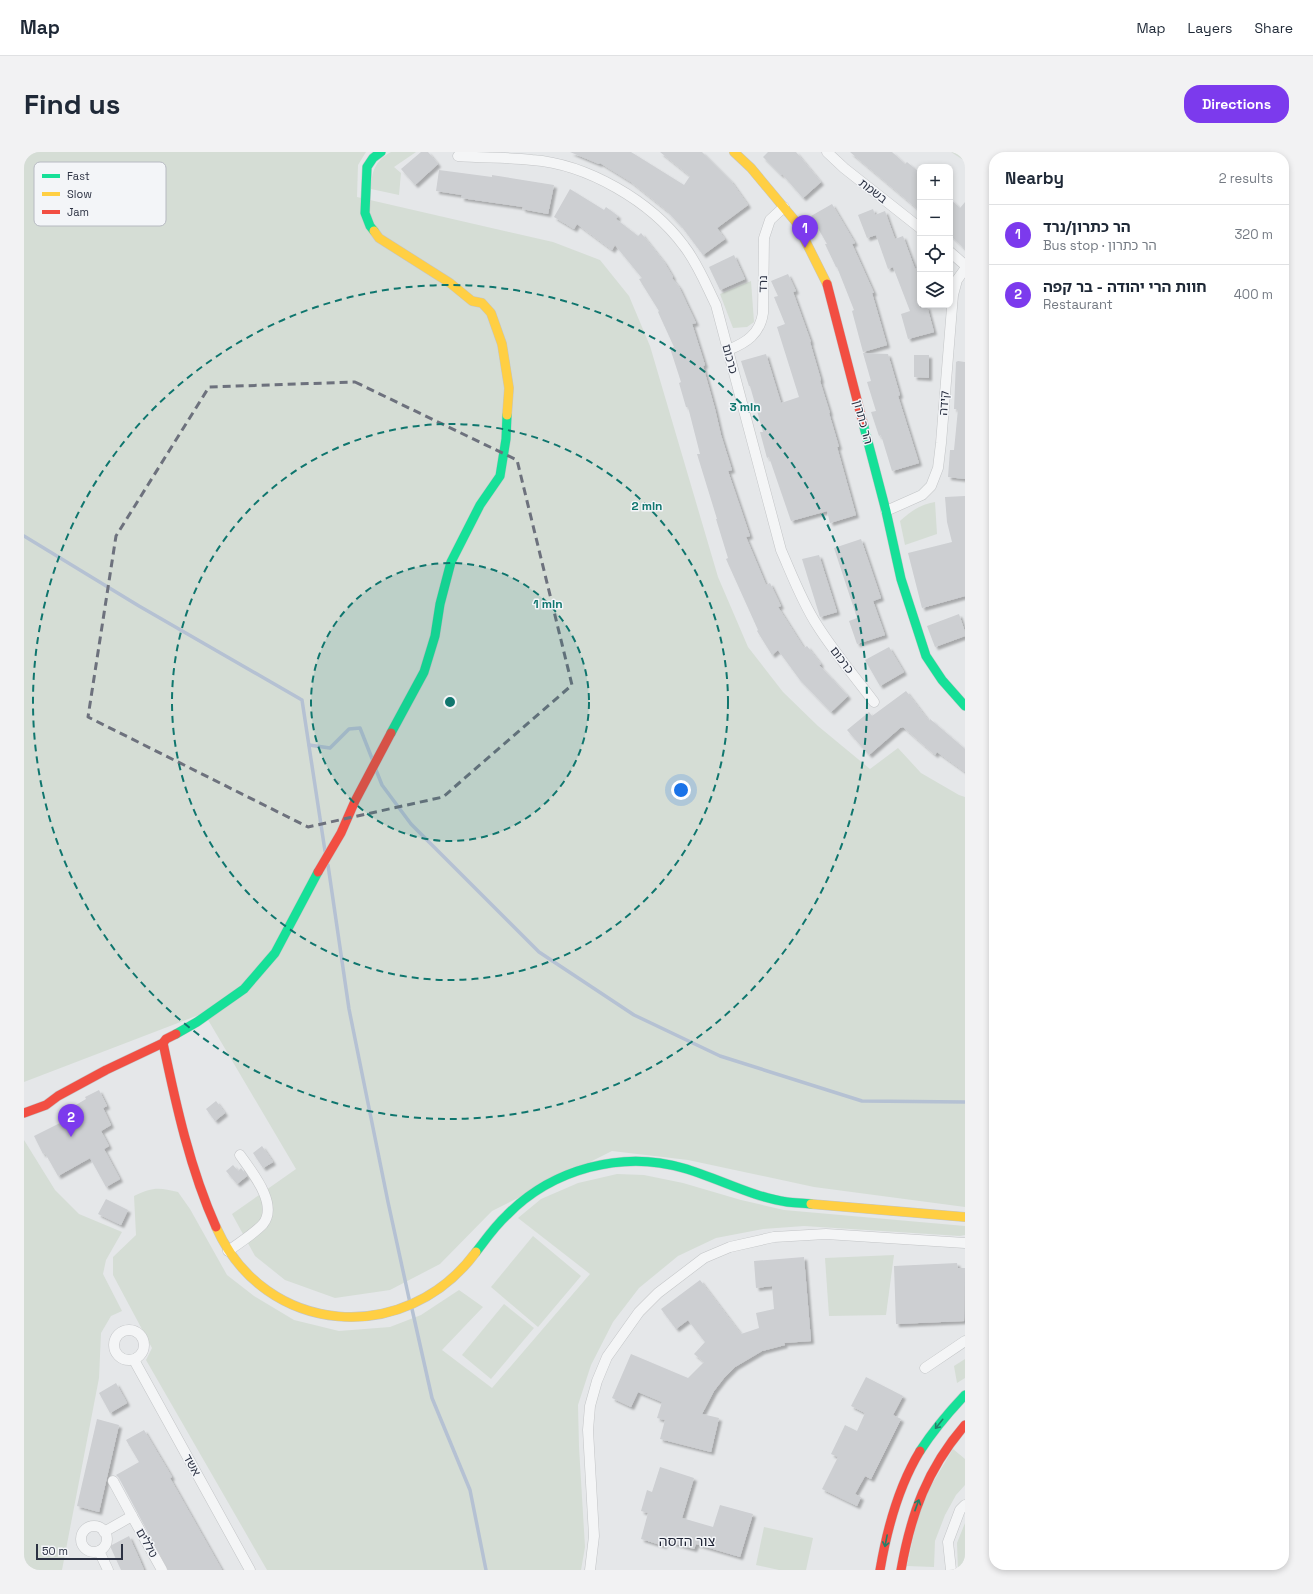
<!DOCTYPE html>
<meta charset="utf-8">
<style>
body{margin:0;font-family:"Space Grotesk","Noto Sans Hebrew",sans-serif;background:#f2f2f3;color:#1f2937}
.controls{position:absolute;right:12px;top:12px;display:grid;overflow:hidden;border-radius:8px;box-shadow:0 2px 6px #0003}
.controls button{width:36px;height:36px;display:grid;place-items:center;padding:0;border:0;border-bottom:1px solid #e0e1e3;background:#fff;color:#1f2937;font:20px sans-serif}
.scale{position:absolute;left:12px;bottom:10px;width:87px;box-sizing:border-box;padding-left:4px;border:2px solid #2c3243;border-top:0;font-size:11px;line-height:14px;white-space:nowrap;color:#2c3243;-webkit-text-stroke:3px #f3f5f8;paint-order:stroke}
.you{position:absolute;left:657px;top:638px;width:14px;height:14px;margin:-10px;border:3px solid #fff;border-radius:50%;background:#1a73e8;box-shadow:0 0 0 6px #1a73e833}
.badge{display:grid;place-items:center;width:26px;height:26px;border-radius:50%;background:#7c3aed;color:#fff;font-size:13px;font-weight:700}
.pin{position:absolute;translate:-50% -33px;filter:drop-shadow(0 1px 2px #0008)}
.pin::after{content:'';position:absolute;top:21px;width:14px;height:12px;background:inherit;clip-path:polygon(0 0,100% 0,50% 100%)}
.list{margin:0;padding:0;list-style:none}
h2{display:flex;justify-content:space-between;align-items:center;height:52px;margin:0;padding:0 16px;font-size:17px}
h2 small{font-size:13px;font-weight:400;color:#747a83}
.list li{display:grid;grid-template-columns:26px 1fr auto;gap:12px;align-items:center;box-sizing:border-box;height:60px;padding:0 16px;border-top:1px solid #e0e1e3}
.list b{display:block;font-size:15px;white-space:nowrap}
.list p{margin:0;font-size:13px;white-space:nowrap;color:#747a83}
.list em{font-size:13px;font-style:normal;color:#747a83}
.icon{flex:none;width:22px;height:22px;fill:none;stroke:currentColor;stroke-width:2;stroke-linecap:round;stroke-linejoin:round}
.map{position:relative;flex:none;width:941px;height:1418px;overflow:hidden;border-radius:16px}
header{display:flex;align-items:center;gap:24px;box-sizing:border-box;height:56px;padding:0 20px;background:#fff;border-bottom:1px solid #e0e1e3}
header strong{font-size:19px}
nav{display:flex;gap:22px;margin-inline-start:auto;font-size:14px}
.intro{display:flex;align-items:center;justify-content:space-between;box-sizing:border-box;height:96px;padding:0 24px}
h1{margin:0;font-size:28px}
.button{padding:10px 18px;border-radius:16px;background:#7c3aed;color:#fff;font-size:14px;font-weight:700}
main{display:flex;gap:24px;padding:0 24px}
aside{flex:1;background:#fff;border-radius:16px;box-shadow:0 2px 6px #0003}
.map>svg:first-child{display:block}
.green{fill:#d5ddd5}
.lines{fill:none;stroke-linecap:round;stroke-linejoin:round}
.stream{stroke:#b5c1d3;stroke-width:3.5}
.building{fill:#cdcfd2;filter:url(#shadow)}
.street-casing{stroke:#c3c5c7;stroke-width:11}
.fast-casing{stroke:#c3c5c7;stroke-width:10}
.slow-casing{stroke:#c3c5c7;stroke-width:10}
.jam-casing{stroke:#c3c5c7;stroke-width:10}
.street{stroke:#f4f5f6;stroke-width:10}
.fast{stroke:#16e098;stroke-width:9}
.slow{stroke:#ffcf43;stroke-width:9}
.jam{stroke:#f24e42;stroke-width:9}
.oneway{stroke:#228069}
.marked{fill:none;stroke:#6d717d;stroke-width:3;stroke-dasharray:8 5;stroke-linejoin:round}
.ring{fill:none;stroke:#0f766e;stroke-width:2;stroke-dasharray:7 5}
.labels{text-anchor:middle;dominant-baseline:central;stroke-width:3;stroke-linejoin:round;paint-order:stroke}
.street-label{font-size:12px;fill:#2c3243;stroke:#f3f5f8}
.quarter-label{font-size:14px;fill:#1e2334;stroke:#f3f5f8}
.key{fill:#f3f5f8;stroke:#b7bac2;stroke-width:1}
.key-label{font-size:11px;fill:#2c3243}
.centre{fill:#0f766e;stroke:#f3f5f8;stroke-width:2}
.ring-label{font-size:12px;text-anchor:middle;font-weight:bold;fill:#0f766e;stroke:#f3f5f8;stroke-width:3;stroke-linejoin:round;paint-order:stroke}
</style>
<header>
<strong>Map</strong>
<nav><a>Map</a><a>Layers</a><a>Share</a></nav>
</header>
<div class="intro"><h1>Find us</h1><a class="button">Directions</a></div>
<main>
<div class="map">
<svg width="941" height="1418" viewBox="0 0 941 1418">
<defs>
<filter id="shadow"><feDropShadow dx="3" dy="3" stdDeviation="1" flood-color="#0004"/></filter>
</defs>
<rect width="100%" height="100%" fill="#e5e7e9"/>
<!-- green -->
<g class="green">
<polygon points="0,0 342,0 334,13 333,45 529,90 576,108 605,144 626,194 694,425 724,495 759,540 794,574 846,617 874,596 897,621 935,643 941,645 941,1055 790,1035 664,1008 588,999 468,1059 416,1112 366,1138 311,1146 261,1128 231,1104 208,1062 272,1017 180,861 0,930"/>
<path d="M367 0H392L370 15 377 21 375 43 347 37C348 19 350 10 367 0Z"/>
<polygon points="927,0 941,0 941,9"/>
<polygon points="727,129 730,170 723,175 709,176 696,142"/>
<path d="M911 350 913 382 881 393 876 369C887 359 897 352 911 350Z"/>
<polygon points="0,988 31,1038 55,1062 98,1080 82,1108 79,1122 98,1159 87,1164 77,1181 75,1226 38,1418 0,1418"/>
<path d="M593 1022 620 1023 659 1031 717 1048 760 1058 941 1074V1083L936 1084 780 1074 739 1077 692 1086 654 1104 615 1136 589 1170 567 1213 554 1253 555 1295 561 1395 557 1418H243L122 1208 128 1196 89 1123V1105L112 1083 110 1044C128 1035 135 1035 154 1040L166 1057 203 1123 230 1144 270 1168 315 1179 366 1175 397 1163 435 1138 459 1155 418 1198 468 1236 566 1122 494 1066 517 1047 554 1031Z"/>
<polygon points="509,1084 557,1124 514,1175 467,1135"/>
<polygon points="870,1103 862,1163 805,1164 801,1106"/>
<polygon points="480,1152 510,1176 467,1227 438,1203"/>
<polygon points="941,1207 941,1226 933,1231 930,1214"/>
<polygon points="929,1297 941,1307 941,1333 932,1343 921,1363 911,1389 910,1415 883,1414 893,1368 905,1337"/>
<polygon points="941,1371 941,1418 934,1418 933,1391"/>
<polygon points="740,1375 789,1386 782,1418 755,1418 732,1413"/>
</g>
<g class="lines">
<!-- stream -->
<g class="stream">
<polyline points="0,384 115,454 278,548 301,699"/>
<polyline points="285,593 306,596 325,577 336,576 349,609"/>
<polyline points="352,618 358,633 387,672 515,800 610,863 696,904 838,949 941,950"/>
<polyline points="304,713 325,857 364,1050 386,1151"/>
<polyline points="388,1157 408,1246 446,1338 462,1418"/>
</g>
</g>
<!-- building -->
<g class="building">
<polygon points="397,0 404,0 414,12 391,33 377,17"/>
<polygon points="546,0 607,0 660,33 666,24 636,0 678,0 707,29 724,53 693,76 701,87 679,103 658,75 642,58 607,30 576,11 575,12"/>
<polygon points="744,0 772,0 797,30 779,46 758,22 757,23 739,5"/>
<polygon points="826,0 868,0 881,12 883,10 896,21 896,59"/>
<polygon points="415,18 468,25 468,23 530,33 524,62 498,57 499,55 437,46 438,43 412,39"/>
<polygon points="546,37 580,58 582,55 594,64 592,67 614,84 617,81 640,110 649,125 648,126 655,135 672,171 668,172 681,213 679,214 691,257 697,283 708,318 704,319 726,384 722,385 742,433 746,431 757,454 754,455 780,496 783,494 797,512 795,513 824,544 807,560 776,528 754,498 748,503 733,479 734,478 702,407 704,406 692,367 693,367 673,302 676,302 664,255 662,255 655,231 657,230 646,196 650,195 634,160 635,159 615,127 618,126 591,93 588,98 553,72 550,77 530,65"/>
<polygon points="926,47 936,56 941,50 941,97 926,83"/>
<polygon points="808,52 831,91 828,92 850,141 848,141 863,193 839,200 828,159 830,158 813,115 812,115 801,92 803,92 787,64"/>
<polygon points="849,57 851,63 861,59 871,87 879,84 891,117 896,115 896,156 903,154 910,180 884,187 877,162 886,159 869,115 864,117 852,83 843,86 834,63"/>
<polygon points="710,103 721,127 696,138 685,115"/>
<polygon points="764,122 772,139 769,140 787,190 786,190 797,228 796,229 806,261 805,261 815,295 813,295 832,363 806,371 803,359 767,369 745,305 743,306 736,280 739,280 726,234 725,234 717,209 742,202 757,251 775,245 753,175 761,172 750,145 754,144 747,129"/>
<polygon points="839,201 864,202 876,243 874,244 895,311 868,319 857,283 855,284 847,260 852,259 843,230 847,229"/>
<polygon points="890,203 905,203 905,226 890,225"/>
<polygon points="934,209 941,210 941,327 924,325 926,298 930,298 934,257 930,257 932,210"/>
<polygon points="941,344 941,444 898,456 884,401 928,390 923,370 921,345"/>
<polygon points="837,387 857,446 849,449 861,483 833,492 825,469 833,466 810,396"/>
<polygon points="795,403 813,460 796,465 778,407"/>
<polygon points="935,462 941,480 941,484 911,495 903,474"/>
<polygon points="865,495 880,520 856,534 841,508"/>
<polygon points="882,539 905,569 906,567 941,597 941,620 913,600 911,603 879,575 876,576 845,603 823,578 845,560 848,564"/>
<polygon points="75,938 83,954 79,956 87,973 77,979 85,994 80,997 96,1027 82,1035 66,1006 34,1024 21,1001 19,1002 10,984 44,967 40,960 62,947 61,945"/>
<polygon points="192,949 201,961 191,969 182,957"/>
<polygon points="238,994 249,1010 239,1016 229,1001"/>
<polygon points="209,1013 214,1019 217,1016 223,1024 213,1032 202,1019"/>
<polygon points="82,1047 104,1058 97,1073 74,1062"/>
<polygon points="780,1105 787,1189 760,1191 761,1193 738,1199 711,1215 700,1226 690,1239 678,1262 695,1266 687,1300 636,1287 641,1268 633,1266 638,1250 614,1240 607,1255 588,1246 607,1202 664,1226 680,1210 670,1202 681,1190 664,1168 652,1177 637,1157 676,1128 717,1182 735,1176 732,1161 750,1157 748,1134 732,1136 730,1109"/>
<polygon points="933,1111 934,1116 941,1116 940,1169 872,1172 870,1114"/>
<polygon points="842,1225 879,1244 869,1263 877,1267 847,1327 841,1324 831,1342 837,1345 833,1354 798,1337 814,1305 807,1302 821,1273 833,1279 841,1261 827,1254"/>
<polygon points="92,1231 103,1251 86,1261 75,1241"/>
<polygon points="73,1267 95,1273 75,1360 53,1354"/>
<polygon points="120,1278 148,1325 146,1326 198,1418 144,1418 95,1326 92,1323 115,1310 102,1288"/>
<polygon points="636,1315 670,1326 658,1366 689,1375 696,1353 729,1362 716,1405 672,1392 670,1397 641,1389 640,1394 617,1387 624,1361 617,1359 623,1338 628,1340"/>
<polygon points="105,1384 115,1406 120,1418 97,1418 86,1394"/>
</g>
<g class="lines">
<!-- street casing -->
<g class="street-casing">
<g id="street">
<polyline points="803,0 820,16 896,76"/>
<path d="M434 4C459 6 483 5 508 8 563 12 627 49 660 94 674 112 682 133 692 153L757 398C768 423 778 450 793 473 810 500 831 525 850 550"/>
<polyline points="926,100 941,113"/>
<path d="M704 198C722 191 736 182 739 161L740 86 746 68 760 55"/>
<polyline points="862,359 898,343 907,334 914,316 917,291 929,143 933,128 941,117"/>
<path d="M204 1099C214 1092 232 1080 239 1072 255 1052 227 1019 216 1003"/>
<circle cx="105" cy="1193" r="15"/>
<polyline points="110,1208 226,1418"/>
<polyline points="901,1216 941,1189"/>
<polyline points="89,1329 108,1364"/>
<circle cx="70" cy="1387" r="13"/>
<polyline points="80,1380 108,1364 138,1418"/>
<polyline points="75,1399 84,1418"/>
<polyline points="566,1418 570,1384 564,1278 566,1254 573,1229 583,1205 615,1160 634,1141 680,1106 706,1095 750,1085 802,1082 941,1091"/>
<polyline points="927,1418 924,1390 936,1358 941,1353"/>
</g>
</g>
<!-- fast casing -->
<g class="fast-casing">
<g id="fast">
<polyline points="350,79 346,74 341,61 343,15 349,6 357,0"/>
<polyline points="839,271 862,359 877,427 902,504 918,528 941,554"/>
<polyline points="367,581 400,520 411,484 416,452 427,410 456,353 476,324 482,287 483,263"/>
<polyline points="152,882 173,870 220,837 251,801 294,720"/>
<path d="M452 1100C462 1087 471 1074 483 1063 528 1017 598 998 659 1016 694 1026 728 1045 763 1050 771 1051 779 1051 787 1052"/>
<path d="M896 1299C909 1279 924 1261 941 1243"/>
</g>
</g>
<!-- slow casing -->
<g class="slow-casing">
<g id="slow">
<polyline points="710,0 727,16 772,70 803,132"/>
<polyline points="350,79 355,86 426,131 448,149 458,151 467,161 478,192 485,236 483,263"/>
<polyline points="787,1052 941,1065"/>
<path d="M192 1075C241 1185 382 1195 452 1100"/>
</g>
</g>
<!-- jam casing -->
<g class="jam-casing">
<g id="jam">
<polyline points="803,132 839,271"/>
<polyline points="294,720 317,681 331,649 367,581"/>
<path d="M139 891C152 953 166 1017 192 1075"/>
<polyline points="0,961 22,953 34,944 82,918 139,891 142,887 152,882"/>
<path d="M856 1418C863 1377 874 1335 896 1299"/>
<path d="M877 1418C887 1362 903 1317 941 1273"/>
</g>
</g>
<!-- street -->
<use href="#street" class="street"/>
<!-- fast -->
<use href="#fast" class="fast"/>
<!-- slow -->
<use href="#slow" class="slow"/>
<!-- jam -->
<use href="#jam" class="jam"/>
</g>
<!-- one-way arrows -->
<defs><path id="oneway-shaft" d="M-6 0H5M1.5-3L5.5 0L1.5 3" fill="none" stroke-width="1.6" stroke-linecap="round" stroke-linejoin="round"/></defs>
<g class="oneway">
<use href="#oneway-shaft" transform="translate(915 1272) rotate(129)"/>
<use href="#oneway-shaft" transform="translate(893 1353) rotate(-70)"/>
<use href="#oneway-shaft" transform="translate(862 1389) rotate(101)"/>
</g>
<!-- marked area -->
<path class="marked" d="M331 230 493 308 548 533 419 645 284 675 64 565 92 384 185 235Z"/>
<!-- distance rings -->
<circle cx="426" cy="550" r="139" fill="#0f766e" fill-opacity=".12"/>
<g class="ring">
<circle cx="426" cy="550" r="139"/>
<circle cx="426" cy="550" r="278"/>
<circle cx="426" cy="550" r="417"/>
</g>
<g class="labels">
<!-- street labels -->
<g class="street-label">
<text transform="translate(849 39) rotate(38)">בשמת</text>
<text transform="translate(739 132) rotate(-89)">נרד</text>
<text transform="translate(706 207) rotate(75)">כרכום</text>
<text transform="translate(920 251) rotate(-86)">קידה</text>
<text transform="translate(839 270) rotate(75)">הר כתרון</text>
<text transform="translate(818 508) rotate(53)">כרכום</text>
<text transform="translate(168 1313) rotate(61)">אשד</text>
<text transform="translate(123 1391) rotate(61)">טללים</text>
</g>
<!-- quarter labels -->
<g class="quarter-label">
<text x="663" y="1389">צור הדסה</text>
</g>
</g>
<!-- legend -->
<rect x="10" y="10" width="132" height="64" rx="6" class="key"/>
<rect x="18" y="22" width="18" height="4" fill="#16e098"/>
<rect x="18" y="40" width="18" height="4" fill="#ffcf43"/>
<rect x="18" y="58" width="18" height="4" fill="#f24e42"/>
<g class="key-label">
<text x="43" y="28">Fast</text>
<text x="43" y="46">Slow</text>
<text x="43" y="64">Jam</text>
</g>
<circle cx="426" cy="550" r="6" class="centre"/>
<g class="ring-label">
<text x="721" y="259">3 min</text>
<text x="623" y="358">2 min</text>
<text x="524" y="456">1 min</text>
</g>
</svg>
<div class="controls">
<button>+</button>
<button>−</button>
<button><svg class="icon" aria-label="locate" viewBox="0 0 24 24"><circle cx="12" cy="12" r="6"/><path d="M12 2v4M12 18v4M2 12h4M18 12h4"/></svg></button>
<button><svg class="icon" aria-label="layers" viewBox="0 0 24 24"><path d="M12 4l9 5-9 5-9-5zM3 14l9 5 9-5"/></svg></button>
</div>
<div class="scale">50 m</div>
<div class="you"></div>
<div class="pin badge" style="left:781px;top:96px">1</div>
<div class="pin badge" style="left:47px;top:985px">2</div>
</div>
<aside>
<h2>Nearby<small>2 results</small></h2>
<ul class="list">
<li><span class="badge">1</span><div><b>הר כתרון/נרד</b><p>Bus stop · הר כתרון</p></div><em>320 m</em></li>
<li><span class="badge">2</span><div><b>חוות הרי יהודה - בר קפה</b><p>Restaurant</p></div><em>400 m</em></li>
</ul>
</aside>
</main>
